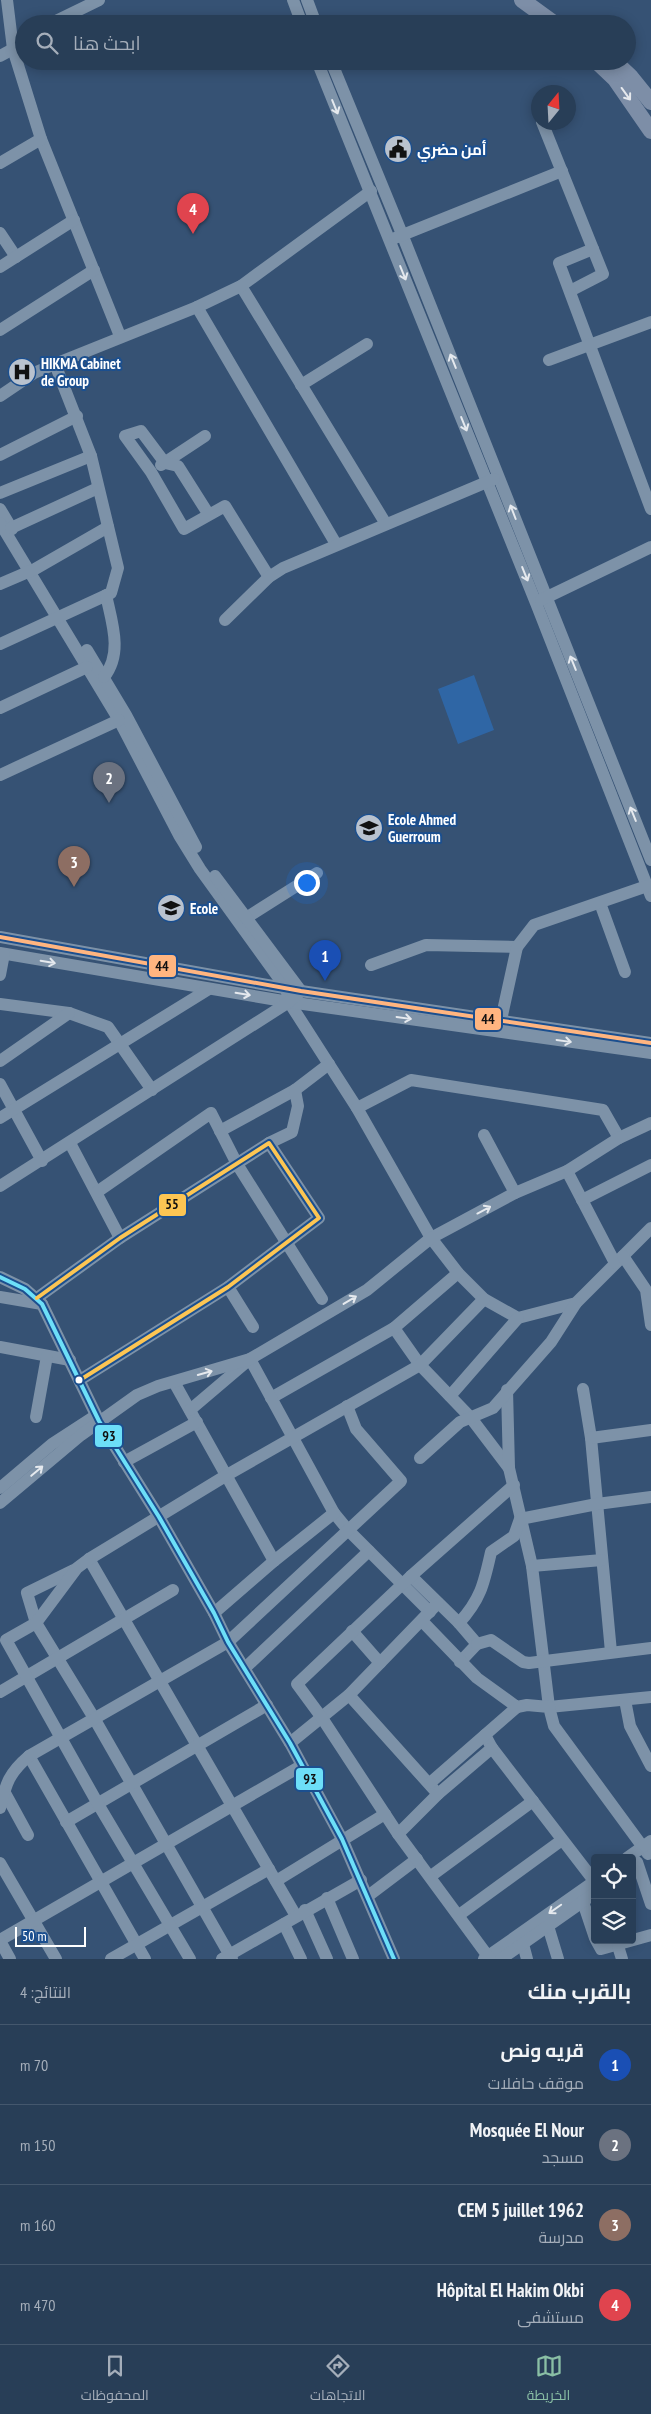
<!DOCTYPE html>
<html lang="ar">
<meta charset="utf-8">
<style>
body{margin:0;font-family:"PT Sans Narrow",Cairo,sans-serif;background:#344961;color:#f1f3f6;direction:rtl}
.controls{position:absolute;right:15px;bottom:15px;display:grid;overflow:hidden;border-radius:5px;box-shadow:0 2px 12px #0003}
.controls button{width:45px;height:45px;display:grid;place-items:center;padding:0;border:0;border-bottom:1px solid #44576d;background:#283e57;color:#f1f3f6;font:25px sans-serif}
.compass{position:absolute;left:531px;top:85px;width:45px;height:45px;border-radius:50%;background:#283e57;box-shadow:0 2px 12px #0003;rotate:18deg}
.scale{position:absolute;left:15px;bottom:12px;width:71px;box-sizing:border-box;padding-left:5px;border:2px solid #fff;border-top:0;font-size:14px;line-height:18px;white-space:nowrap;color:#fff;-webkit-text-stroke:4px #1b4f8f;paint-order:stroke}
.you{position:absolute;left:306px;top:882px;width:18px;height:18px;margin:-12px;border:4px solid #fff;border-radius:50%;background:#1a73e8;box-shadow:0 0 0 8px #1a73e833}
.badge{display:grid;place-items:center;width:32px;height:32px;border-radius:50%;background:#8abfa5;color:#fff;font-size:16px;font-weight:700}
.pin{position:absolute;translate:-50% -41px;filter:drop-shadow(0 1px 2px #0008)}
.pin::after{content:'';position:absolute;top:26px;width:18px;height:15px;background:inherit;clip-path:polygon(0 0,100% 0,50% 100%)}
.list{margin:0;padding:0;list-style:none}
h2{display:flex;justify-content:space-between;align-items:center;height:65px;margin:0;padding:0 20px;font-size:21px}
h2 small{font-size:16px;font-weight:400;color:#a5aeba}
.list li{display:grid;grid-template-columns:32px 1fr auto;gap:15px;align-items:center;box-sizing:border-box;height:80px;padding:0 20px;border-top:1px solid #44576d}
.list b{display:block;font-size:19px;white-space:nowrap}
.list p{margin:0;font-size:16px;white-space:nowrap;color:#a5aeba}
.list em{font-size:16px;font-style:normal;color:#a5aeba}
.icon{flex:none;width:28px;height:28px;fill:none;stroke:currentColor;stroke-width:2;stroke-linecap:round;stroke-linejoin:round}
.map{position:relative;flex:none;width:651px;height:1959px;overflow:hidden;direction:ltr}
.search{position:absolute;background:#283e57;box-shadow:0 2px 12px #0003;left:15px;right:15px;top:15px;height:55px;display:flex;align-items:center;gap:12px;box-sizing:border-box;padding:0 18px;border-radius:28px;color:#a5aeba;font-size:19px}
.sheet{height:385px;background:#283e57}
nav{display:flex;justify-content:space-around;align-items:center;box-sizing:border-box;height:70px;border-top:1px solid #44576d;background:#283e57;font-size:14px;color:#a5aeba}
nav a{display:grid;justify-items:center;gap:2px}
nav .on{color:#8abfa5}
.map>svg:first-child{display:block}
.green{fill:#2f66a5}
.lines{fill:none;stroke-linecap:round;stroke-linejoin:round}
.minor{stroke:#7d92a8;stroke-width:12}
.major{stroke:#7d8ea7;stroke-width:16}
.bus-1-casing{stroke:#1b4f8f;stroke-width:8}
.bus-2-casing{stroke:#1b4f8f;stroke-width:8}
.bus-3-casing{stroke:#1b4f8f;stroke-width:8}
.bus-1{stroke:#ffb580;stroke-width:4}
.bus-2{stroke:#6ddff8;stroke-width:4}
.bus-3{stroke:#fcc553;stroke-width:4}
.oneway{stroke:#e5e8ed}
.oneway2{stroke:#e5e9ee}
.bus-dot{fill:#fff;stroke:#1b4f8f;stroke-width:2}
.labels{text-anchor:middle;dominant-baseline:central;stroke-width:4;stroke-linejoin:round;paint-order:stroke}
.poi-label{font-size:15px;font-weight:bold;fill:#fff;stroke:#1b4f8f;text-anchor:start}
.line-badge{stroke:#1b4f8f;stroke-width:2}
.pale-badge-label{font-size:14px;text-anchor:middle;font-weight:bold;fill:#111}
</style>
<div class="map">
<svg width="651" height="1959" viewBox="0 0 651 1959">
<rect width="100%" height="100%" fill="#365274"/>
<!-- green -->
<polygon class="green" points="474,675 494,730 458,744 438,689"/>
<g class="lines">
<!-- minor -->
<g class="minor">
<polyline points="7,0 13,49 41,139 120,336"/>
<polyline points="293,0 302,24"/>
<polyline points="307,0 316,24"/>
<polyline points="50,24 99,0"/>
<polyline points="0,56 13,49"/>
<polyline points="317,61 536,603 651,896"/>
<polyline points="331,61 402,234 651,860"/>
<polyline points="542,122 603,274 570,291"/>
<polyline points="0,163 41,139"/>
<polyline points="0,233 16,257"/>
<polyline points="395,238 562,171"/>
<polyline points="593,249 559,263 651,509"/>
<polyline points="0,267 74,220"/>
<polyline points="241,286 386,524"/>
<polyline points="197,307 336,544"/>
<polyline points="0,330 94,270"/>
<polyline points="549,360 651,322"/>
<polyline points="301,385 367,344"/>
<polyline points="0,396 34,373 55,364 197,307 241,286 371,191"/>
<polyline points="0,455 77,416"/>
<polyline points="161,465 205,436"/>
<polyline points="0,493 91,456"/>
<polyline points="0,509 12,529"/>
<polyline points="209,515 178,466 165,463 141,431 125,436 151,472 184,529 225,506 269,577"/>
<polyline points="0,523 119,720 179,835 200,869 286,988 289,1002 357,1108 431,1238 458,1273 484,1299 518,1318 576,1303 651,1228"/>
<polyline points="11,528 98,488"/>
<polyline points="0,584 35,569 108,527"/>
<polyline points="541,600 651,547"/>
<polyline points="225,620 269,577 283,568 494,479"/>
<polyline points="0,644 111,593 118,568 91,456 55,364"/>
<polyline points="87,650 126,715 196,847"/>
<path d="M104 677C123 653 112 623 106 595"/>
<polyline points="0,708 87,667"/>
<polyline points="0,775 119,720"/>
<polyline points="600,903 625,972"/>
<polyline points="246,918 317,873"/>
<polyline points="0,937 301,991 651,1043"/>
<polyline points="0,953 289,1002 651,1053"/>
<polyline points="371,965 426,945 517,947"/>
<polyline points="0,975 4,954"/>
<polyline points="0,1004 69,1013 108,1027 152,1090"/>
<polyline points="501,1020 517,947 534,925 647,886"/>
<polyline points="0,1061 69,1013"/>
<polyline points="0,1084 42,1161"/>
<polyline points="357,1108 411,1080 603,1110 619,1138"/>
<polyline points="0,1118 209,989"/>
<polyline points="220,1131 295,1090 329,1064"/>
<polyline points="484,1135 515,1193"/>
<polyline points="70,1143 120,1238"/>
<polyline points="269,1143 292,1132 298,1106 295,1090"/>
<polyline points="567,1171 615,1263"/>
<polyline points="0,1186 289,1002 301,991 215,876"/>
<polyline points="97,1192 211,1113 237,1164 322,1299"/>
<polyline points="582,1200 651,1165"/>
<polyline points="623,1256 646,1290 651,1325"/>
<polyline points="0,1277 25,1289 42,1304 99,1421 159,1517 214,1613 228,1642 290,1743 342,1839 394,1959"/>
<polyline points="228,1287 253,1327"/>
<polyline points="0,1297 42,1304"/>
<polyline points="37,1298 120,1238 269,1143 319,1218 228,1287 80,1380"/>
<polyline points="394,1328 420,1365 471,1418 509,1468"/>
<polyline points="0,1347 70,1360"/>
<polyline points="174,1382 274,1561"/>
<polyline points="583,1389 591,1438 611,1652"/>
<polyline points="507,1390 509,1468 532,1566 549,1707 651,1697"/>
<polyline points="450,1396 518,1318"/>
<polyline points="271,1398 394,1328 458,1273"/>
<polyline points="190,1410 250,1359 334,1513 348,1530 430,1612"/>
<polyline points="36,1417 47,1356"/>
<polyline points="591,1438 651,1430"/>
<polyline points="420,1458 460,1422 493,1408 551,1342 576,1303"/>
<polyline points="124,1462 197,1422"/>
<polyline points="0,1488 52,1444 92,1418"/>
<polyline points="0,1503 81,1435 137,1395 158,1386 250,1359 367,1290 431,1238 515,1193 567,1171 619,1138 651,1123"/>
<polyline points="89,1559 296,1916"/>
<polyline points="532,1566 602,1560"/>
<polyline points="74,1570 27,1593 36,1623 94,1718 232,1959"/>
<polyline points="411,1576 459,1623 477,1644 460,1662"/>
<polyline points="214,1613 274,1561 334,1513"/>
<polyline points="422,1621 477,1678 517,1707 527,1705 549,1707 554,1726 648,1854"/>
<path d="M459 1623C481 1599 484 1583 491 1552L514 1536 520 1519 597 1504 651 1497"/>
<polyline points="352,1631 380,1663"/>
<polyline points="477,1644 491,1640 523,1662 529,1663 651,1648"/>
<polyline points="245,1668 369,1551"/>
<polyline points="0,1692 173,1590"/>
<polyline points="349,1695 438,1794"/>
<polyline points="625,1700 630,1726 651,1766"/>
<polyline points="485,1735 492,1748 595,1882"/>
<polyline points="290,1743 349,1695 438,1603"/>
<polyline points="29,1756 145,1959"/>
<polyline points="430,1783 517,1707"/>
<polyline points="4,1791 28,1835"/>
<path d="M0 1808C6 1783 9 1773 29 1756L228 1642 401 1481 356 1429 347 1406"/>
<polyline points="66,1822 267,1705"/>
<polyline points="398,1834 438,1794 492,1748"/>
<polyline points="627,1858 651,1841"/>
<polyline points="637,1862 651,1904"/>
<polyline points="0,1863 56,1959"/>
<polyline points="431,1876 533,1801"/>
<polyline points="276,1881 385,1814"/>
<polyline points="368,1896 417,1859"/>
<polyline points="327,1898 353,1959"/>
<polyline points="583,1902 595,1938"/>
<polyline points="305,1910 327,1959"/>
<polyline points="459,1915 562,1840"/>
<polyline points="284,1924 301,1959"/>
<polyline points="548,1926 558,1959"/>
<polyline points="0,1940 301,1766"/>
<polyline points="596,1940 601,1949 651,1935"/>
<polyline points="0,1941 10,1959"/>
<polyline points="523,1944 527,1959"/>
<polyline points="618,1946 622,1959"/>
<polyline points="111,1959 269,1869"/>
<polyline points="190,1959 98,1804 6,1640 36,1623 77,1568 89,1559 227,1475 420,1365 484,1299"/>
<polyline points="222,1959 361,1880"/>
<polyline points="484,1959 595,1881"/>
<polyline points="490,1959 398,1834 322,1718 297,1684 411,1576 514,1485"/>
<polyline points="501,1959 595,1893"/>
</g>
<!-- major -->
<g class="major">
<polyline points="522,0 555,24"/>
<polyline points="596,61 615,79 651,131"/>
<polyline points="614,61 630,76 651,102"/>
</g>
<!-- bus-1 casing -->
<g class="bus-1-casing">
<polyline id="bus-1" points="0,937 301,991 651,1043"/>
</g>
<!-- bus-2 casing -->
<g class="bus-2-casing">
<polyline id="bus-2" points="0,1277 25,1289 42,1304 99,1421 159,1517 214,1613 228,1642 290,1743 342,1839 394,1959"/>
</g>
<!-- bus-3 casing -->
<g class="bus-3-casing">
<polyline id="bus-3" points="37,1298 120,1238 269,1143 319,1218 228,1287 80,1380"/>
</g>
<!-- bus-1 -->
<use href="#bus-1" class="bus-1"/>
<!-- bus-2 -->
<use href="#bus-2" class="bus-2"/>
<!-- bus-3 -->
<use href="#bus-3" class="bus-3"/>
</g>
<!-- one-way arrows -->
<defs><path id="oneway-shaft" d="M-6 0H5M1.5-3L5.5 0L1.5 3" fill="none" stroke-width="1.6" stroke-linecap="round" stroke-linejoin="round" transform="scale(1.25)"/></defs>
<use class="oneway" href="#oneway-shaft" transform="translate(626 94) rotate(54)"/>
<g class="oneway2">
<use href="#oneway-shaft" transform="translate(335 107) rotate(68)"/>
<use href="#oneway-shaft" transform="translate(403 273) rotate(68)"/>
<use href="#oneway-shaft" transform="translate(453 361) rotate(-112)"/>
<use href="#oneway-shaft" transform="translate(464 424) rotate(68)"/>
<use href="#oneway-shaft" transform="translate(513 512) rotate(-111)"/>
<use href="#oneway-shaft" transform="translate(525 574) rotate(68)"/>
<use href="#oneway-shaft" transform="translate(573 663) rotate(-112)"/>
<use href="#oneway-shaft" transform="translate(633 814) rotate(-112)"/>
<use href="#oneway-shaft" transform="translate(48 962) rotate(10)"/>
<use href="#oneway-shaft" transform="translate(243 994) rotate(9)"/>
<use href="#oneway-shaft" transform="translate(404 1018) rotate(8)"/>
<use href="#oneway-shaft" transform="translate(564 1041) rotate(8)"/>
<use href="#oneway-shaft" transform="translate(484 1210) rotate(-28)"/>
<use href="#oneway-shaft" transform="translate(350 1300) rotate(-31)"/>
<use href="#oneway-shaft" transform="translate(205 1373) rotate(-16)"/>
<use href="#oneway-shaft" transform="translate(37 1471) rotate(-40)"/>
<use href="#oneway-shaft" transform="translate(555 1909) rotate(145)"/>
</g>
<!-- icons -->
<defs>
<g id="civic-disc" transform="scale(1.4375)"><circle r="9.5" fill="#b9c2ce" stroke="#1b4f8f"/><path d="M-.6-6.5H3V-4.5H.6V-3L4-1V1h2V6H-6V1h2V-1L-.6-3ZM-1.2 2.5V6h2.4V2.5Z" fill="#111"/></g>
<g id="hospital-disc" transform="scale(1.4375)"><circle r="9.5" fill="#b9c2ce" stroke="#1b4f8f"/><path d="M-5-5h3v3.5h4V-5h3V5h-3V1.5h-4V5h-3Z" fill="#111"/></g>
<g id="school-disc" transform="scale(1.4375)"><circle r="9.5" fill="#b9c2ce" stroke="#1b4f8f"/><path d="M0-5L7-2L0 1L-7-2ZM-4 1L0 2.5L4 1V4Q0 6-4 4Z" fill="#111"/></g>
</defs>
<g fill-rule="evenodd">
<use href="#civic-disc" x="398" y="149"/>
<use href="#hospital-disc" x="22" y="372"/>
<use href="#school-disc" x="369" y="828"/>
<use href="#school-disc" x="171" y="908"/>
</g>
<!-- markers -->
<circle class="bus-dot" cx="79" cy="1380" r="4.5"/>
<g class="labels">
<!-- poi labels -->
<g class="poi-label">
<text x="417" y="149">أمن حضري</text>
<text x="41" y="363">HIKMA Cabinet<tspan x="41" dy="17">de Group</tspan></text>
<text x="388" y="819">Ecole Ahmed<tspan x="388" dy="17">Guerroum</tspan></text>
<text x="190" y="908">Ecole</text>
</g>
</g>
<g class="line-badge">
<rect x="148" y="954" width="29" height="24" rx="5" fill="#ffb580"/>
<rect x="474" y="1007" width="28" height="24" rx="5" fill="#ffb580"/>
<rect x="158" y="1193" width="29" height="24" rx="5" fill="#fcc553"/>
<rect x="94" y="1424" width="29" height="24" rx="5" fill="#6ddff8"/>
<rect x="295" y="1767" width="29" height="24" rx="5" fill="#6ddff8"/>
</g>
<g class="pale-badge-label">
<text x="162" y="971">44</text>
<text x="488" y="1024">44</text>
<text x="172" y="1209">55</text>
<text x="109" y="1441">93</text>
<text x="310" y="1784">93</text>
</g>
</svg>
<div class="controls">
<button><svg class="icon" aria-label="locate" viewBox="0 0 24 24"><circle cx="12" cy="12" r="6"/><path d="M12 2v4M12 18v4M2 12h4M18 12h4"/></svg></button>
<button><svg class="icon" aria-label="layers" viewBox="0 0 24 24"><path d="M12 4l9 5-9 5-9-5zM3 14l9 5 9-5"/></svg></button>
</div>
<svg class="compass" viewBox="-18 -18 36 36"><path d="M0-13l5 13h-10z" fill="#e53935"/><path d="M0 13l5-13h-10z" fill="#a5aeba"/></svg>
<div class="scale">50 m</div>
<div class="you"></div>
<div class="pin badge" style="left:325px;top:981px;background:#1a4fb4">1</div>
<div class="pin badge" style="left:109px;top:803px;background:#6b7280">2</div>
<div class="pin badge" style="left:74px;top:887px;background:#8d6e63">3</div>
<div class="pin badge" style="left:193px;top:234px;background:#e0444e">4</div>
<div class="search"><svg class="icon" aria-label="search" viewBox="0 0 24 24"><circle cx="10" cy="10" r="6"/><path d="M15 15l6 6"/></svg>ابحث هنا</div>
</div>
<section class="sheet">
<h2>بالقرب منك<small>النتائج: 4</small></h2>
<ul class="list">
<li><span class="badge" style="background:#1a4fb4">1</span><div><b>قريه ونص</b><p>موقف حافلات</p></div><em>70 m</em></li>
<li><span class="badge" style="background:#6b7280">2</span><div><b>Mosquée El Nour</b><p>مسجد</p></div><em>150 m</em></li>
<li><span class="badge" style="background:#8d6e63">3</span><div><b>CEM 5 juillet 1962</b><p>مدرسة</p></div><em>160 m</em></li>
<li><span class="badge" style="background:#e0444e">4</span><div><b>Hôpital El Hakim Okbi</b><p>مستشفى</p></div><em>470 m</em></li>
</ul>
</section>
<nav>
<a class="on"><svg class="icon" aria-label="map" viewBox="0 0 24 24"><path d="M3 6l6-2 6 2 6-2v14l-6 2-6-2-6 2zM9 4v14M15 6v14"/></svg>الخريطة</a>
<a><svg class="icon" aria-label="directions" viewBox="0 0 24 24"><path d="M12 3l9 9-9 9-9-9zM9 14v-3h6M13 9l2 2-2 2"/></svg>الاتجاهات</a>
<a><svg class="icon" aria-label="saved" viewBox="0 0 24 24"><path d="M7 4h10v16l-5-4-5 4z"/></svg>المحفوظات</a>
</nav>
